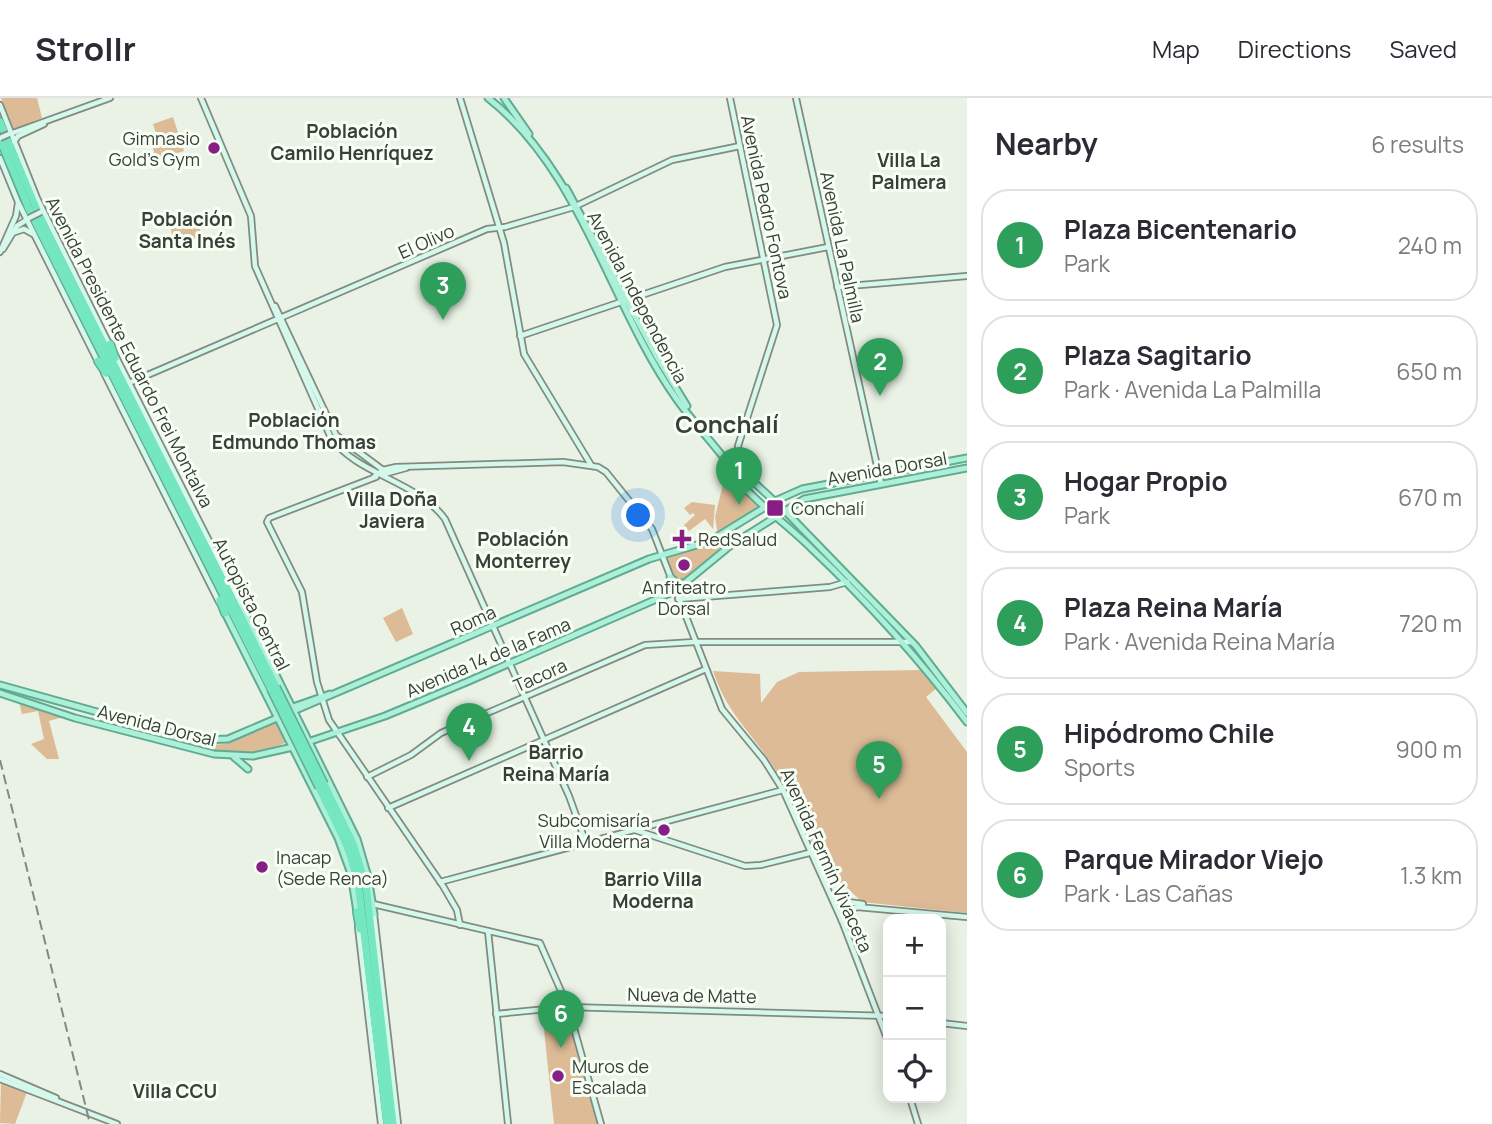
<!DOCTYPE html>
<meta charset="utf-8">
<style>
body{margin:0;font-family:Manrope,sans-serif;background:#f2f2f3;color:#2b2b33}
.controls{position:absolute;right:21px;bottom:21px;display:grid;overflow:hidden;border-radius:14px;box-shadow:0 4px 18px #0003}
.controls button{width:63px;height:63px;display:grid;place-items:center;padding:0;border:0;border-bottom:2px solid #e1e1e2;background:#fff;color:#2b2b33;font:35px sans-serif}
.you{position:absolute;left:639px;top:418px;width:24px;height:24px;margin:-18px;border:5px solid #fff;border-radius:50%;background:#1a73e8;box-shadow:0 0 0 10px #1a73e833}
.badge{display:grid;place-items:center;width:46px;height:46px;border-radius:50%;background:#2563eb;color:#fff;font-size:23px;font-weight:700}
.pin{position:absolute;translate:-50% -58px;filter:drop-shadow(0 2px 4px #0008)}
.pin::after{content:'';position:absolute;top:37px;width:24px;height:21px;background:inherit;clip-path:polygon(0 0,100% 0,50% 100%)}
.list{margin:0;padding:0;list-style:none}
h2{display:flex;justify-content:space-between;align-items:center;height:91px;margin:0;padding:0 28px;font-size:30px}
h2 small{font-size:23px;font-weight:400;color:#7c7c81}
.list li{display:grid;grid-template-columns:46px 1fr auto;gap:21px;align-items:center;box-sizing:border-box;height:112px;margin:0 14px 14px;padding:0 14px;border:2px solid #e1e1e2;border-radius:28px}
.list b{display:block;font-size:26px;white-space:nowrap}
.list p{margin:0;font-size:23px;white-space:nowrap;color:#7c7c81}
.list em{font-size:23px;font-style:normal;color:#7c7c81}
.icon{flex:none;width:38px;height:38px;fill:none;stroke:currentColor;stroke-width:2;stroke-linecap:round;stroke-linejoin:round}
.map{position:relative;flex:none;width:967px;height:1026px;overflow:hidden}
header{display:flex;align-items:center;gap:42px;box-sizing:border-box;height:98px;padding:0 35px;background:#fff;border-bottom:2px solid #e1e1e2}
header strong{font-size:33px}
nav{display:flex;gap:38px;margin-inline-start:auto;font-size:24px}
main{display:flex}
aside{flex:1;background:#fff}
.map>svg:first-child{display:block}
.green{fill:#dcbb96}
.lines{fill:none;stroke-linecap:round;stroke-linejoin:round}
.secondary-casing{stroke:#838b80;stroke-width:8}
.primary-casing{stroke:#60ab91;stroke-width:9}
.highway-casing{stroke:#60ab91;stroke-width:10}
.secondary{stroke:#d5f8ec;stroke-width:4.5}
.primary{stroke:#acf0d9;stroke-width:5}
.highway{stroke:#74e6c0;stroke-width:7}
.rail{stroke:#838981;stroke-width:2;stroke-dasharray:10 5;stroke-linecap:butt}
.secondary-bridge-casing{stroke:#838b80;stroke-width:8;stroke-linecap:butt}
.highway-bridge-casing{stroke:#60ab91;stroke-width:10;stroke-linecap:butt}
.secondary-bridge{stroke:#d5f8ec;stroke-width:4.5}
.highway-bridge{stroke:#74e6c0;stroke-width:7}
.poi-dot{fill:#861e85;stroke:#f7fff4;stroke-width:2.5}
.labels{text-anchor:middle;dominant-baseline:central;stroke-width:6;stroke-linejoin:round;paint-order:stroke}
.poi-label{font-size:18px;fill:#3a3e39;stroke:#f7fff4;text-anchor:start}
.street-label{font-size:18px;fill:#3a3e39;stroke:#f7fff4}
.neighbourhood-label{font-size:19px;font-weight:bold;fill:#3a3e39;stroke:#f7fff4}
.district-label{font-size:24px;font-weight:bold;fill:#3a3e39;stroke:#f7fff4}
</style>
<header>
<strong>Strollr</strong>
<nav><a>Map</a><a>Directions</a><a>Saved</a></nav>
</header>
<main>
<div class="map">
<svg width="967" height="1026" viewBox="0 0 967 1026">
<rect width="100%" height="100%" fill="#e9f2e5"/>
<!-- green -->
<g class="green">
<polygon points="1,0 37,0 42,20 14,31"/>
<polygon points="173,19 184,53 163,59 160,50 162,60 156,62 153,50 160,48 153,26"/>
<polygon points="197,117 202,140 174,146 169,122"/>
<polygon points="726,374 731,374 762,410 718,438 715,419"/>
<polygon points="692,404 715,407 713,431 705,421 689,433 684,427 695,417 693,415 690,417 684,410"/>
<polygon points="724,441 728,442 686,484 674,481 667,457"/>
<polygon points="402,510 413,536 396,544 383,520"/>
<path d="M922 572 937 590 926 599 967 654V815L862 804 842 785H830C810 746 797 704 773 668 749 631 728 617 713 573L760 576 761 605 777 584 799 574Z"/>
<polygon points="19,604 63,619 49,623 59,661 47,661 31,646 44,641 38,613 22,616"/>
<path d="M276 624 287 644C257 659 224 656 192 648L224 646Z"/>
<polygon points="565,911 599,1026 554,1026 542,913"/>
<polygon points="1,984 27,994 15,1026 0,1025"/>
</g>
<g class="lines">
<!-- secondary casing -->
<g class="secondary-casing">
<g id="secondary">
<path d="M201 0 251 118 255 168 331 340C358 377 417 383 445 421L569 698 586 745"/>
<polyline points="460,0 504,145 524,256 591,367"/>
<polyline points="730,0 777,227 738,348 741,372"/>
<polyline points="796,0 881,386"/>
<polyline points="0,7 37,100 110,248"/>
<polyline points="10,36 110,0"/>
<polyline points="14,44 18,38 44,26"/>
<polyline points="0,60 18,104 98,264"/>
<polyline points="12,135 24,131 33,136"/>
<polyline points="3,151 17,128 28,121"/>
<polyline points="0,154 16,118 18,105"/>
<polyline points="837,189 967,178"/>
<polyline points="275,208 336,337 383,372"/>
<polyline points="520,238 725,169 828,149"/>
<polyline points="116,259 242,508"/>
<polyline points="104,275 219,504"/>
<polyline points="129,285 487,131 505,129 574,109 672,62 740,48"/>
<polyline points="384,376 406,370"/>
<polyline points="374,379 383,372 396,369 563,364 598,369 606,374 652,431 722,611 764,662 783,692 842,823 888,943"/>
<polyline points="376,379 269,420 267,424 302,494 317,584 329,622 443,788 457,812 460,827"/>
<polyline points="678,501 830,489 847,484"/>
<polyline points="367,679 411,657 441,635 645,547 695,544 912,544"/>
<polyline points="388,710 706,571"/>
<polyline points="635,732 745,768 761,767 809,755"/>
<polyline points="440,784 783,692"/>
<polyline points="833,802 863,806"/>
<polyline points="373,806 540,845 568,909 601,1026"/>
<polyline points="374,816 398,1026"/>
<polyline points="842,823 849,813 857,809 967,819"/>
<polyline points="358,829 381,1026"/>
<polyline points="488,833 508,1026"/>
<polyline points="496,916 568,909 888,918"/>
<polyline points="941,925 967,928"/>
<polyline points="0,976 56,1000"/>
<polyline points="0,981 117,1026"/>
<polyline points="910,1000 918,1026"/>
</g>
</g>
<!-- primary casing -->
<g class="primary-casing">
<g id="primary">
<path d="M488 0C582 73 610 209 678 303 693 324 712 344 728 365 733 372 736 380 742 387 763 410 790 429 812 451 868 504 921 563 967 624"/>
<polyline points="504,0 529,36"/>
<polyline points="566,90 657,259 687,308"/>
<polyline points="730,362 786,414 916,548 967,615"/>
<polyline points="670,479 677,485 688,485"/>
<polyline points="242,508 357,741 368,779 374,816"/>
<polyline points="225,515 338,740 351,776 357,814"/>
<polyline points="0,587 187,639 204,642 228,641 649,461 710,443 775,403 802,391 967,360"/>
<polyline points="0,595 75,620 214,656 253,658 293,649 385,618 469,583 675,493 731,447 804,401 967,370"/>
<polyline points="293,609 330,596"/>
<polyline points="234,659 248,671"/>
</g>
</g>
<!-- highway casing -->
<g class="highway-casing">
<g id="highway">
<polyline points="0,24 40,119 276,589"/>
<polyline points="0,41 29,111 271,591"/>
<polyline points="110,246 115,260"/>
<polyline points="98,263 106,275"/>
<polyline points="220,502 225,515"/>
<polyline points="324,686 354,748 366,788 393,1026"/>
<polyline points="319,689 348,750 358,784 387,1026"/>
<polyline points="357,814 360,831"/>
</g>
</g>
<!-- secondary -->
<use href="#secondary" class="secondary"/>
<!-- primary -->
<use href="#primary" class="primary"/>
<!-- highway -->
<use href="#highway" class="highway"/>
<!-- rail -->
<polyline class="rail" points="0,662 90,1026"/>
<!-- secondary-bridge casing -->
<g class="secondary-bridge-casing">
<g id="secondary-bridge">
<polyline points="0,40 9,36"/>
<polyline points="29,120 41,114"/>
</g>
</g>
<!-- highway-bridge casing -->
<g class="highway-bridge-casing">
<g id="highway-bridge">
<polyline points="276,589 324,686"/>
<polyline points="271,591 319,689"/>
</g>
</g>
<!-- secondary-bridge -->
<use href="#secondary-bridge" class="secondary-bridge"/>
<!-- highway-bridge -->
<use href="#highway-bridge" class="highway-bridge"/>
</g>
<!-- markers -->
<g class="poi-dot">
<circle cx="214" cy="50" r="7"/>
<rect x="766" y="401" width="18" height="18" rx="3.5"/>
<path d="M678.5 430.5h7v7h7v7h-7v7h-7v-7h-7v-7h7z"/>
<circle cx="684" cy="467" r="7"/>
<circle cx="664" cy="732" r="7"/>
<circle cx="262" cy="769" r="7"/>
<circle cx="558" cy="978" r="7"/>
</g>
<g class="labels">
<!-- poi labels -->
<g class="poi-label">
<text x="200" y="40" text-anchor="end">Gimnasio<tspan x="200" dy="21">Gold's Gym</tspan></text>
<text x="791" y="410">Conchalí</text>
<text x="698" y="441">RedSalud</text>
<text x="684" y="489" text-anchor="middle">Anfiteatro<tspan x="684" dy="21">Dorsal</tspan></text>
<text x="650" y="722" text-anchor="end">Subcomisaría<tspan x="650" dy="21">Villa Moderna</tspan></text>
<text x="276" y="759">Inacap<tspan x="276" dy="21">(Sede Renca)</tspan></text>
<text x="572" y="968">Muros de<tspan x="572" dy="21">Escalada</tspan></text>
</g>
<!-- street labels -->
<g class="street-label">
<text transform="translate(767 109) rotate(78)">Avenida Pedro Fontova</text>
<text transform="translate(426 143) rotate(-24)">El Olivo</text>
<text transform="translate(843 149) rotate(78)">Avenida La Palmilla</text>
<text transform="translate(638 199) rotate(62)">Avenida Independencia</text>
<text transform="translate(130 254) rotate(63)">Avenida Presidente Eduardo Frei Montalva</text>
<text transform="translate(887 370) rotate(-10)">Avenida Dorsal</text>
<text transform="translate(252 506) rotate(63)">Autopista Central</text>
<text transform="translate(473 522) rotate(-24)">Roma</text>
<text transform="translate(488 559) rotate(-23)">Avenida 14 de la Fama</text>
<text transform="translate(540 577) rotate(-24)">Tacora</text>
<text transform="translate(157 627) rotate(14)">Avenida Dorsal</text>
<text transform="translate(827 762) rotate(66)">Avenida Fermín Vivaceta</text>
<text transform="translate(692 897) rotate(1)">Nueva de Matte</text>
</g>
<!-- neighbourhood labels -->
<g class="neighbourhood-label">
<text x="352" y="33">Población<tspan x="352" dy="22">Camilo Henríquez</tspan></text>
<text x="909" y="62">Villa La<tspan x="909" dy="22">Palmera</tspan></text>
<text x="187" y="121">Población<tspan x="187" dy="22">Santa Inés</tspan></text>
<text x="294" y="322">Población<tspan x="294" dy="22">Edmundo Thomas</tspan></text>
<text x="392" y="401">Villa Doña<tspan x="392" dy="22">Javiera</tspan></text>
<text x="523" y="441">Población<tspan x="523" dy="22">Monterrey</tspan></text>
<text x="556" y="654">Barrio<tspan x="556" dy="22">Reina María</tspan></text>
<text x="653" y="781">Barrio Villa<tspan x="653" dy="22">Moderna</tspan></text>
<text x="175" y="993">Villa CCU</text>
</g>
<!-- district labels -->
<g class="district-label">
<text x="727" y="325">Conchalí</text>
</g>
</g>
</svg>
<div class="controls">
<button>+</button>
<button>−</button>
<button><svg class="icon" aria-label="locate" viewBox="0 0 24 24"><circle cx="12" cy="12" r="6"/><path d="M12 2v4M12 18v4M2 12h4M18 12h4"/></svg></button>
</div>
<div class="you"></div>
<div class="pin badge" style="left:739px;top:407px;background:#2e9e5b">1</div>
<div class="pin badge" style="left:880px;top:298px;background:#2e9e5b">2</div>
<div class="pin badge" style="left:443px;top:222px;background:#2e9e5b">3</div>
<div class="pin badge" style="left:469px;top:663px;background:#2e9e5b">4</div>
<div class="pin badge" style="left:879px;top:701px;background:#2e9e5b">5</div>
<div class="pin badge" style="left:561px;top:950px;background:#2e9e5b">6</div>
</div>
<aside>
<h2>Nearby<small>6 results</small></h2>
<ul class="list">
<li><span class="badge" style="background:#2e9e5b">1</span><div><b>Plaza Bicentenario</b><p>Park</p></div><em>240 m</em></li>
<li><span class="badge" style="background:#2e9e5b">2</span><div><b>Plaza Sagitario</b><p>Park · Avenida La Palmilla</p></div><em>650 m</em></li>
<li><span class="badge" style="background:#2e9e5b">3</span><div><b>Hogar Propio</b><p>Park</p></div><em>670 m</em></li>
<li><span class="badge" style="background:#2e9e5b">4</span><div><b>Plaza Reina María</b><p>Park · Avenida Reina María</p></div><em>720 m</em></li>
<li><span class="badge" style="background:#2e9e5b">5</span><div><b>Hipódromo Chile</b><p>Sports</p></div><em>900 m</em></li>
<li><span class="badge" style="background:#2e9e5b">6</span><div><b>Parque Mirador Viejo</b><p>Park · Las Cañas</p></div><em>1.3 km</em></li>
</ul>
</aside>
</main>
